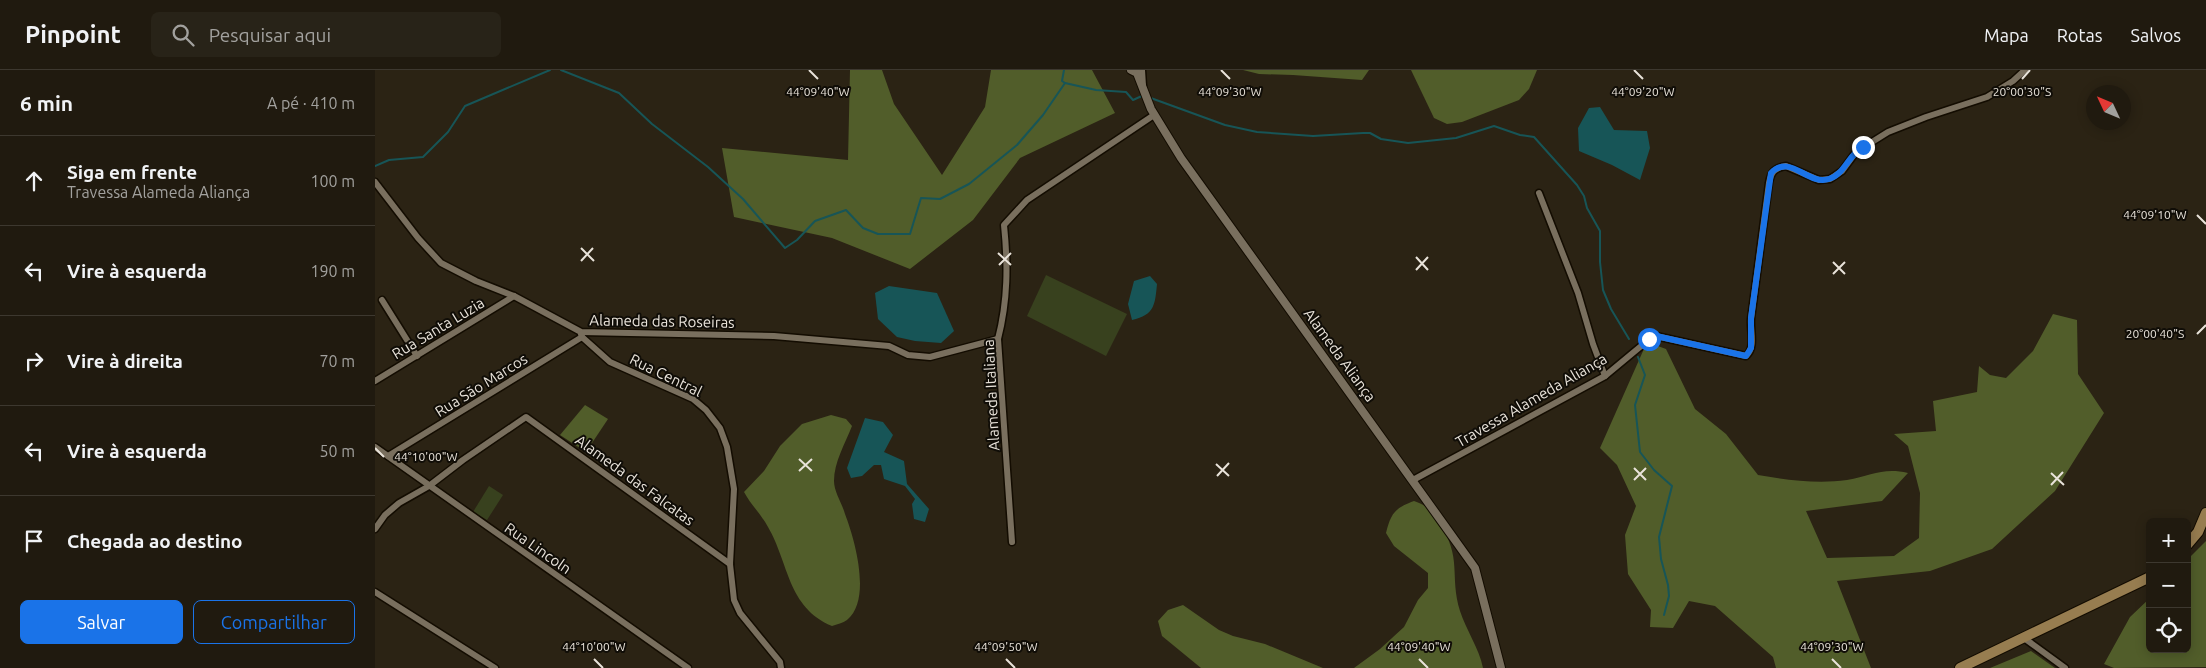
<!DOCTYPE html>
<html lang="pt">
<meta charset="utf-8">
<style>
body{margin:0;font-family:Ubuntu,sans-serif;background:#282318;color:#f1f3f6}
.controls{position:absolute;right:15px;bottom:15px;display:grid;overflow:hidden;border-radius:8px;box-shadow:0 2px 12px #0003}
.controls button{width:45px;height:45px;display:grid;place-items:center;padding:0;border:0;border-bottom:1px solid #3d382f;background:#201a0f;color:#f1f3f6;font:25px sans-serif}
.compass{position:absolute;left:1711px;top:15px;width:45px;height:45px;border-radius:50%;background:#201a0f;box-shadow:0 2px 12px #0003;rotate:314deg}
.stop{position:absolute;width:15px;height:15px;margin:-11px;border:4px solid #1a73e8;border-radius:50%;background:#fff}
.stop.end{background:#1a73e8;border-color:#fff;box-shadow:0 1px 5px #0008}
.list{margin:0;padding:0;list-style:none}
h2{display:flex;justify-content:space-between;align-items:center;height:65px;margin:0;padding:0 20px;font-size:21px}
h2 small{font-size:16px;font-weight:400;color:#a2a19e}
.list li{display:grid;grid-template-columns:32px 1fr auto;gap:15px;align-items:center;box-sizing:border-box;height:90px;padding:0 20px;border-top:1px solid #3d382f}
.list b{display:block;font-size:19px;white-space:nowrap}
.list p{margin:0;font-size:16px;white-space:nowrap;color:#a2a19e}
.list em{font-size:16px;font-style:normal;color:#a2a19e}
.actions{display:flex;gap:10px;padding:15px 20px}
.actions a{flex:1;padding:11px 0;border:1px solid #1a73e8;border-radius:8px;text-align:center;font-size:18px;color:#1a73e8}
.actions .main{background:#1a73e8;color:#fff}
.icon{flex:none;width:28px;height:28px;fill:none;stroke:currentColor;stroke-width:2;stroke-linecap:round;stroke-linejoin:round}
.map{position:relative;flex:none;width:1831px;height:598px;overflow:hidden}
header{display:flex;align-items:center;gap:30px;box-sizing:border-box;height:70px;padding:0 25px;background:#201a0f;border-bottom:1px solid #3d382f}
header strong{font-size:24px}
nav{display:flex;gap:28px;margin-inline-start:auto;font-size:18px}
.search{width:350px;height:45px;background:#282318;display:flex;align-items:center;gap:12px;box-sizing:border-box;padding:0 18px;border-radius:8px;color:#a2a19e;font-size:19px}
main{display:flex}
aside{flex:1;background:#201a0f}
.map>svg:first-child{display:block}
.green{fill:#38411e}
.forest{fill:#515d2a}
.water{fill:#175557}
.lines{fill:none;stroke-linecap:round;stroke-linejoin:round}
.stream{stroke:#175557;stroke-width:2}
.minor-casing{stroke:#130c01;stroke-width:9}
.tertiary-casing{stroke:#130c01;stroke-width:10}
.primary-casing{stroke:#130c01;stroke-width:12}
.minor{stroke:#796f5e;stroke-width:6}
.tertiary{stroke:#796f5e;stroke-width:8}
.primary{stroke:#977d50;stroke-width:10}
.route{stroke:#1a73e8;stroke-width:6}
.ticks{fill:none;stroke:#e9e3da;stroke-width:2}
.labels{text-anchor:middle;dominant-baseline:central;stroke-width:4;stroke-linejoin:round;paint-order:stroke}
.street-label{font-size:15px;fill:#e9e3da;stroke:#100d07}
.ticks-label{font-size:12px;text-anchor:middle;fill:#e9e3da;stroke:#100d07;stroke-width:4;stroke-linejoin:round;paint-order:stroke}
</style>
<header>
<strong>Pinpoint</strong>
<div class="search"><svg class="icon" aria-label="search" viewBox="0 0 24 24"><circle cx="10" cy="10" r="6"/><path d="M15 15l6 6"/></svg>Pesquisar aqui</div>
<nav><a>Mapa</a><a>Rotas</a><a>Salvos</a></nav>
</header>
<main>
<aside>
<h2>6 min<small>A pé · 410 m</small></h2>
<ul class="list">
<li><svg class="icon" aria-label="ahead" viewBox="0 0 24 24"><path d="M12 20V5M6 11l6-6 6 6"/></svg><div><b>Siga em frente</b><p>Travessa Alameda Aliança</p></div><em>100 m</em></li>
<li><svg class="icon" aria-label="left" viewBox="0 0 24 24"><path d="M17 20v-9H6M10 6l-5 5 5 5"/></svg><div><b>Vire à esquerda</b></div><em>190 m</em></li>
<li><svg class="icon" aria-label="right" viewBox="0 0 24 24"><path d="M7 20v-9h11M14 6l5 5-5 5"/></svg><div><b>Vire à direita</b></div><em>70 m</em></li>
<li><svg class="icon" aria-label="left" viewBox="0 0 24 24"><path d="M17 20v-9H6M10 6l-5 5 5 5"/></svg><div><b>Vire à esquerda</b></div><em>50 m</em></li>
<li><svg class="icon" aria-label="arrive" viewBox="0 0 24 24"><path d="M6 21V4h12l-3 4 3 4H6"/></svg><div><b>Chegada ao destino</b></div></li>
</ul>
<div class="actions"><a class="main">Salvar</a><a>Compartilhar</a></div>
</aside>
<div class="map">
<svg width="1831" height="598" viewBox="0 0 1831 598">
<rect width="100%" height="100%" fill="#2b2314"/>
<!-- green -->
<g class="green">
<polygon points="671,205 752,244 731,286 652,246"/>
<polygon points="114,416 128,425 112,450 98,442"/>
</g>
<!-- forest -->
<g class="forest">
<polygon points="475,0 507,0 519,34 567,105 610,37 616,0 717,0 740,43 645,88 598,150 535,199 457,168 359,147 347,78 473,90"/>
<polygon points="868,0 994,0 987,10 918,5 884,4"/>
<polygon points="1036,0 1162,0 1154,19 1144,30 1087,52 1072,54 1059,48"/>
<path d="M1678 244 1702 250 1703 304 1729 343 1680 421 1617 479 1555 501 1462 511 1496 598H1401L1398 587 1340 536 1314 531 1298 558 1275 557 1276 540 1253 504 1250 465 1261 436 1242 395 1225 378 1272 272 1291 279 1320 339 1351 364 1383 405C1413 410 1442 414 1472 410 1496 406 1508 397 1533 403L1507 431 1431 441 1452 488 1519 486 1544 468 1545 423 1533 376 1519 364 1561 361 1558 331 1602 322 1604 296 1615 305 1631 308 1658 281Z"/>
<polygon points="210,335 233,349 211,382 185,365"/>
<path d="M456 345 471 349 477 356C470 374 459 392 459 411 459 422 467 433 470 444 480 470 497 530 472 550 468 553 462 554 457 556 412 537 414 493 393 457 386 444 376 435 369 422L389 401 405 376 427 354Z"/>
<path d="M1039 431C1053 436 1055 440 1064 453 1088 488 1074 505 1085 541 1091 560 1104 578 1108 598H979L1005 579 1029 557 1043 530 1053 518V503L1019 476 1011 463C1016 443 1020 438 1039 431Z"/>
<polygon points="1831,471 1831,597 1739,598 1729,594 1755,547 1775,528 1775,579 1812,579 1812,490"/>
<polygon points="808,535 844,560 858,566 890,574 948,598 826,598 787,566 783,551 793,540"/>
<polygon points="1656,581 1680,598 1615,598"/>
</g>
<!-- water -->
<g class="water">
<polygon points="1225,37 1239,60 1272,61 1275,78 1265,110 1237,95 1204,81 1203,58 1214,38"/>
<path d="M775 206 782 214C780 234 780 245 757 250L753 234 759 211Z"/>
<polygon points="514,216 562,223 579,261 566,273 540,271 522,267 503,249 500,223"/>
<polygon points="490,348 508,352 518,365 509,382 529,391 532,414 554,439 550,452 539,449 537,434 540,429 530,416 509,409 506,395 499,395 487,406 476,408 472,398"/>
</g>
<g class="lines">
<!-- stream -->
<g class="stream">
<polyline points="186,0 244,23 277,54 333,97 368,129 410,178 422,170 440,151 471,140 488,158 503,164 535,164 546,128 565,129 594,114 642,75 668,45 690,13"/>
<polyline points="689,0 687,11 690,13 721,20 751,22 758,30 769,25"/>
<polyline points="773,27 850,55 882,62 938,66 988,63 995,63 1006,69 1033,73 1081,68 1119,56 1145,65 1159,67 1202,115 1209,126 1212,138 1225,161 1225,192 1228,220 1236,239 1254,269"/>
<polyline points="0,96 14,90 48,87 73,62 90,36 175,0"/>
<polyline points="1263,287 1270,305 1260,335 1265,382 1279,400 1297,416 1284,467 1286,489 1293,515 1294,526 1289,545"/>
</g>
<!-- minor casing -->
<g class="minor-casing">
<g id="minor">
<polyline points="767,0 768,16"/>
<polyline points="0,112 43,168 66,193 101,211 139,226 206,262 399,266 514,276 533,285 555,287 623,269"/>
<polyline points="1164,123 1203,223 1218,274 1230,306"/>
<polyline points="7,230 42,286"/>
<polyline points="207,267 235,292 318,329 331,340 345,358 352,377 359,419 355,494 359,530 365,543 405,592 406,598"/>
<polyline points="0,311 139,226"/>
<polyline points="0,377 313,598"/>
<polyline points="13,386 207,267 206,264"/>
<path d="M1038 410 1230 306 1277 267 1281 266 1371 286C1381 277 1375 261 1376 249 1382 203 1388 158 1394 113 1396 102 1399 98 1411 96L1444 110 1455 109 1467 101 1481 82 1513 62 1551 47 1612 27 1638 11 1650 0"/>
<polyline points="0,459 10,445 24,433 54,416 88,390 151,347 355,494"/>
<path d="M637 472 623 269C633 230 633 194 629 155L652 130 779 45"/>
<polyline points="0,522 120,598"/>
<polyline points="1649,568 1690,598"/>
</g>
</g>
<!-- tertiary casing -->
<g class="tertiary-casing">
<polyline id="tertiary" points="756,0 762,3 776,39 806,88 1100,498 1126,598"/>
</g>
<!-- primary casing -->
<g class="primary-casing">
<g id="primary">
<polyline points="1812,475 1823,462 1831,443"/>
<polyline points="1585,598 1775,507"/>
</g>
</g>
<!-- minor -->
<use href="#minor" class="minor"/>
<!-- tertiary -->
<use href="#tertiary" class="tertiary"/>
<!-- primary -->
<use href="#primary" class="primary"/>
</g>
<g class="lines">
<!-- route -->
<path class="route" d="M1274 269 1281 266 1371 286 1376 278V248L1396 103C1415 83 1433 116 1454 109 1470 104 1473 85 1488 77"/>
</g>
<!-- ticks -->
<path class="ticks" d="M434 0 443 9M846 0 855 9M1259 0 1268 9M1647 9 1655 0M1822 145 1831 154M206 178 219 191M623 183 636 195M1041 187 1053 200M206 191 218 178M1458 192 1470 204M624 195 636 183M1041 200 1053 187M1458 204 1470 192M1822 264 1831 255M0 378 9 387M424 389 437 401M841 394 854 406M1259 398 1271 410M424 401 437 389M1676 403 1689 415M842 406 854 393M1259 410 1271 398M1676 415 1688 402M219 589 228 598M631 589 640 598M1044 589 1053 598M1457 589 1466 598"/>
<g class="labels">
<!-- street labels -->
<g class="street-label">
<text transform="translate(287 251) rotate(1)">Alameda das Roseiras</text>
<text transform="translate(63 258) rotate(-31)">Rua Santa Luzia</text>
<text transform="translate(965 285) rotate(54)">Alameda Aliança</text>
<text transform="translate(291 305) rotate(26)">Rua Central</text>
<text transform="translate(106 315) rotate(-32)">Rua São Marcos</text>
<text transform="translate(616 325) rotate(-93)">Alameda Italiana</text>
<text transform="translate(1156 330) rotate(-30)">Travessa Alameda Aliança</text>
<text transform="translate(260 410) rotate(36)">Alameda das Falcatas</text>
<text transform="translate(163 478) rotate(35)">Rua Lincoln</text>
</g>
</g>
<g class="ticks-label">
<text x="443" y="26">44°09'40"W</text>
<text x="855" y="26">44°09'30"W</text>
<text x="1268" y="26">44°09'20"W</text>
<text x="1647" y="26">20°00'30"S</text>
<text x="1780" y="149">44°09'10"W</text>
<text x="1780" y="268">20°00'40"S</text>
<text x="51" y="391">44°10'00"W</text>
<text x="219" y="581">44°10'00"W</text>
<text x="631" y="581">44°09'50"W</text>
<text x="1044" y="581">44°09'40"W</text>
<text x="1457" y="581">44°09'30"W</text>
</g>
</svg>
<div class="controls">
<button>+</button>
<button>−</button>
<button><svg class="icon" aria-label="locate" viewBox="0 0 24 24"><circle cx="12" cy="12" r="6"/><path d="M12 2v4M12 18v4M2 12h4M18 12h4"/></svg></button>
</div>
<svg class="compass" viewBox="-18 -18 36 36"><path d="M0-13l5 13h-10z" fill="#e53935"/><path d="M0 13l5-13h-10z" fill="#a2a19e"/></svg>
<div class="stop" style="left:1274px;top:269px"></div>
<div class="stop end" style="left:1488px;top:77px"></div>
</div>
</main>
